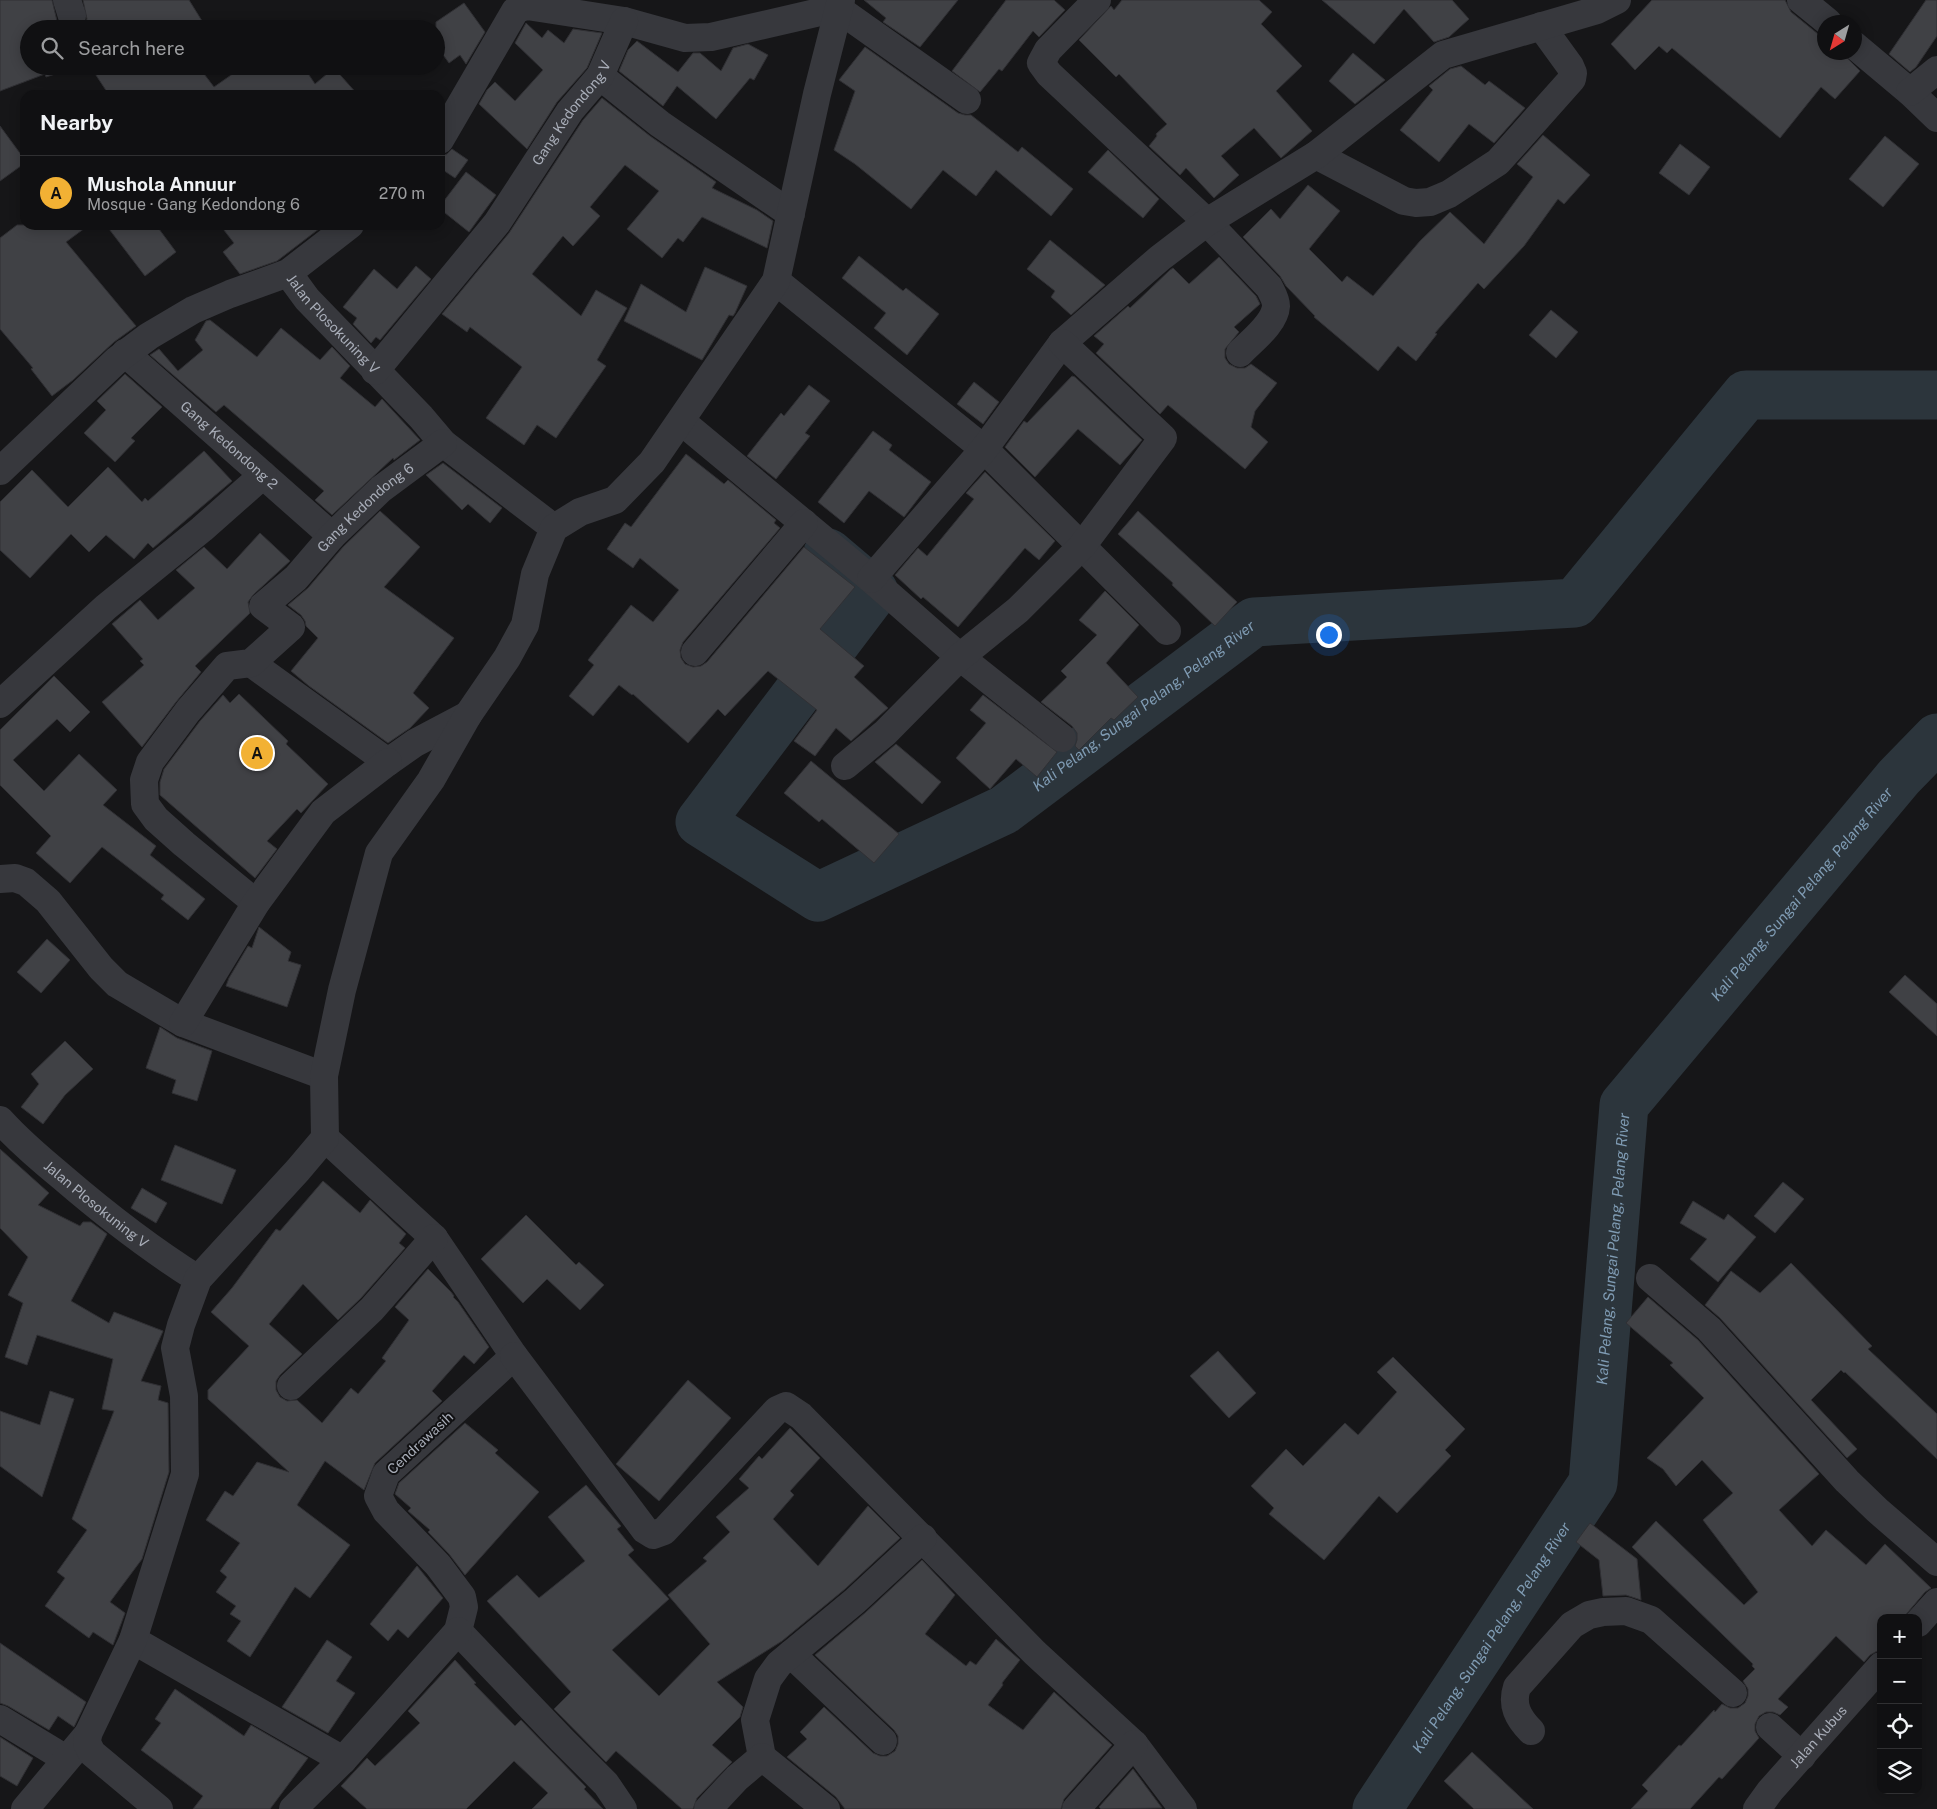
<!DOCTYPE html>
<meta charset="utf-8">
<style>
body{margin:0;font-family:"Public Sans",sans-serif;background:#19191b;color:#f1f3f6}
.controls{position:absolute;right:15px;bottom:15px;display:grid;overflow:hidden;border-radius:10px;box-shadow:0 2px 12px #0003}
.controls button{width:45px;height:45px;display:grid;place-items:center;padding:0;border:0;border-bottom:1px solid #303032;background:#101012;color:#f1f3f6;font:25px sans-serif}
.compass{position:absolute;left:1817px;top:15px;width:45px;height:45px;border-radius:50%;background:#101012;box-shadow:0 2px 12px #0003;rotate:217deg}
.you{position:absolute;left:1328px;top:634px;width:18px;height:18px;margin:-12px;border:4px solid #fff;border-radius:50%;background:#1a73e8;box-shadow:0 0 0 8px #1a73e833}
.badge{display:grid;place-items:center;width:32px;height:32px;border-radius:50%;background:#f2b134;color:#111;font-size:16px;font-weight:700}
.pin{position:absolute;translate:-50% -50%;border:2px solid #fff;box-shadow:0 1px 5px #0006}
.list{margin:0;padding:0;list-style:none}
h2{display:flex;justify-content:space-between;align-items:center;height:65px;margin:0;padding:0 20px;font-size:21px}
h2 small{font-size:16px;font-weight:400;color:#9c9d9f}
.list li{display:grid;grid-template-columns:32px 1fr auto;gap:15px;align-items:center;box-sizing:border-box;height:75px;padding:0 20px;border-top:1px solid #303032}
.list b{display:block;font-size:19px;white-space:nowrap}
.list p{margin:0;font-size:16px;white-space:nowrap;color:#9c9d9f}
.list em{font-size:16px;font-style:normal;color:#9c9d9f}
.icon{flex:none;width:28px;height:28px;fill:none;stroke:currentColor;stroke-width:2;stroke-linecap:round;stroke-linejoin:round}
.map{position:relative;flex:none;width:1937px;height:1809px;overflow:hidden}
.search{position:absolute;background:#101012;box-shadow:0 2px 12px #0003;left:20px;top:20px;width:425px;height:55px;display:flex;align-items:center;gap:12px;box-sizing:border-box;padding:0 18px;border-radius:28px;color:#9c9d9f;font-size:19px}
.panel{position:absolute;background:#101012;box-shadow:0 2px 12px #0003;left:20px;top:90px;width:425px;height:140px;border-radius:15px}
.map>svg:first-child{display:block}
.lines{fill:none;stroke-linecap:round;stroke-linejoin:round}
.river{stroke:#2c353c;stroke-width:49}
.building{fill:#404145;stroke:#303034}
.minor{stroke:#37383d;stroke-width:28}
.labels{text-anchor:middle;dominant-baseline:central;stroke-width:4;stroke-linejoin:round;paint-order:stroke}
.street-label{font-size:14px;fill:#a8adb8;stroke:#111113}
.water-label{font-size:15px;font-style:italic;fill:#7f9bb3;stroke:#111113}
</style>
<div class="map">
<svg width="1937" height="1809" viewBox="0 0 1937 1809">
<rect width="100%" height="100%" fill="#161618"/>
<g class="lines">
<!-- river -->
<g class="river">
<path id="s1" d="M828 553 874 592 700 822 818 897 1004 810 1254 622 1575 603 1746 395H1937"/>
<path id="s2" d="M1377 1809 1593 1483 1624 1105 1899 777 1937 738"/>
</g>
</g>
<!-- building -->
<g class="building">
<polygon points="0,0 52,0 57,21 64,29 29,29 29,66 80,66 46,77 45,74 0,91"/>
<polygon points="83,0 189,0 207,29 80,29 84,26 87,19"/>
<polygon points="864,0 958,0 920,47 883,22 886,18"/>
<polygon points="1006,0 1054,0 1065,10 1039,37 1033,31 1002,71 999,69 980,92 952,71"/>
<polygon points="1122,0 1259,0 1272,12 1261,24 1302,66 1276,91 1312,131 1281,158 1254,128 1221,156 1239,175 1214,198 1186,168 1180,175 1149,146 1157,136 1156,134 1167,124 1119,74 1116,77 1079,40 1111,6 1114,10"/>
<polygon points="1322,0 1452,0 1469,19 1449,37 1434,42 1404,9 1374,44"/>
<polygon points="1652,0 1785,0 1791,12 1818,34 1824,37 1824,52 1841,52 1860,71 1835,99 1821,87 1780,138 1672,48 1667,53 1659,46 1635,70 1611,44"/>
<polygon points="1926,0 1937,0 1937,36 1916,67 1910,72 1889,54"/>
<polygon points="464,3 485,32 466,64 460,55 449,63 436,45 436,22"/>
<polygon points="526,23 542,38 548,30 564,43 573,29 602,33 587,68 557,102 527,149 479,104 487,90 495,82 515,101 543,70 515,43"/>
<polygon points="637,41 678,72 693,53 700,53 721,71 733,48 748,44 768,55 754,80 750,78 716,119 677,86 663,106 619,71 628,50"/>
<polygon points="865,47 958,113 965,115 971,115 1018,152 1022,147 1073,189 1051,216 996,170 976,196 943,170 911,209 855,164 834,150 855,91 839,80"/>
<polygon points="1353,53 1385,80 1355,104 1329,81"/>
<polygon points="90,66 198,66 214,87 244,66 303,66 315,84 334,68 358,95 109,95"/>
<polygon points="1461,66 1485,85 1489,81 1525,108 1494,143 1469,124 1439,162 1400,130 1433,90 1429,86 1450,69"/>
<polygon points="602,98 650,136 716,182 712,188 757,210 773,221 767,248 702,217 683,242 678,238 662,258 627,229 659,191 625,165 590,207 600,216 573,246 563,236 532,274 581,316 596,290 627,308 597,360 606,366 556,438 537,425 524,445 486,418 522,367 470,327 467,332 442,314 509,233 583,120"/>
<polygon points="0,126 25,160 25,163 0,181"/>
<polygon points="1543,135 1590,175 1564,204 1558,199 1524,246 1484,289 1478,283 1435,333 1437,334 1416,361 1398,346 1378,371 1314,317 1315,316 1286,286 1280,276 1243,237 1271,209 1280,219 1308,185 1340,211 1309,249 1342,282 1347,276 1373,296 1420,241 1450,212 1484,244 1533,177 1517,164"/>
<polygon points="1885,136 1919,164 1883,207 1849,179"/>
<polygon points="1680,144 1710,167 1689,195 1659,173"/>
<polygon points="452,149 468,160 455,178 440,168 440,156 447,154"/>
<polygon points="1108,150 1159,199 1143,218 1088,172"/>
<polygon points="466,172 496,195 469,232 440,209 440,206"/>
<polygon points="17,225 89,225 66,242 136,326 114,342 73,380 52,396 31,369 33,368 0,329 0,238"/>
<polygon points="106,225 156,225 176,252 145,276"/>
<polygon points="220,225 324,225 277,261 240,274 223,252 234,243"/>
<polygon points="1050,240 1105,285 1071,315 1051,297 1055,291 1027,269"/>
<polygon points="859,256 903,291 906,288 939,314 907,355 874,328 886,313 842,278"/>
<polygon points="1219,257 1256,296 1260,304 1234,327 1239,332 1225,349 1225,358 1229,364 1237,368 1245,368 1251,364 1277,383 1255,411 1251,427 1268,442 1245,469 1168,405 1160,414 1096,353 1104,344 1094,336 1128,306 1130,308 1170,270 1173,268 1189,284"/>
<polygon points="416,266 431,279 380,340 376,337 371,343 353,324 357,318 343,307 374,269 397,289"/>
<polygon points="705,267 747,286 735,313 733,316 729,315 702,360 624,321 641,284 686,312"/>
<polygon points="1551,310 1578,332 1556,358 1529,335"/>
<polygon points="210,320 257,357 281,328 320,360 332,347 350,366 340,378 375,407 382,399 420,440 394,460 393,458 332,515 315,500 324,491 224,405 216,412 150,355 159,349 178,371 203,350 195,340 206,321"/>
<polygon points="125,374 162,407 131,438 135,441 115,462 84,433 106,410 97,401"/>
<polygon points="1072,376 1075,377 1142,440 1120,465 1078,429 1035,477 1005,447 1024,421 1027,423"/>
<polygon points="974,382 999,402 983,424 957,404"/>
<polygon points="809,385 830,401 805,433 810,436 776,479 747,456 781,413 784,416"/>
<polygon points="873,431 892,445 889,450 931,482 904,517 869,491 844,523 818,502"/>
<polygon points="204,451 232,481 153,548 148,543 134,559 106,535 89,552 71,534 30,578 0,550 0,502 32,470 68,507 108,467 142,502 145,498 148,501"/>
<polygon points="686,454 724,484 728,480 776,520 774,523 780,528 683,642 680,650 681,658 685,664 693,667 701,666 707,662 804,547 855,587 820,629 864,666 854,677 888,708 851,741 836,728 815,756 794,741 817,710 768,671 725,716 718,709 688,743 633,694 632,695 619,685 593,716 569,696 594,665 588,660 631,605 653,622 679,590 640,558 633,568 607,549 625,523 631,527"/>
<polygon points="443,463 502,508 490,523 468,504 462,510 426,475"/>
<polygon points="985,472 1055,541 1039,560 1025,548 958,627 923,597 921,599 895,575 918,548 927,556 974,499 966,493"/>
<polygon points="380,511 420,547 384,587 454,638 413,693 429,708 410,728 388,743 309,686 291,671 318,638 306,626 305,621 301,615 288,605 308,588 343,547"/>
<polygon points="1138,511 1237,602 1215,626 1172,585 1173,583 1118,534"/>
<polygon points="260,533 290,561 253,595 248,602 250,613 195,666 201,672 176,702 142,747 102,702 144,665 140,661 143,659 112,624 140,600 158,620 195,588 176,570 204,547 227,569"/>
<polygon points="1105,591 1139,625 1106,663 1138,697 1114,720 1111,718 1079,750 1075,746 1077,740 1077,733 1072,726 1041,702 1067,677 1061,671 1097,635 1079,620"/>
<polygon points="54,676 90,712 70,732 57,719 13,760 44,791 79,754 117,790 103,805 156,846 150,855 205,899 188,920 161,899 164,895 102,847 70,883 36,853 51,836 0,785 0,730"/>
<polygon points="239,694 288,741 286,744 328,784 301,813 297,809 267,841 277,849 255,878 160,795 160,782 164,769 200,721 223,695 230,703"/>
<polygon points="983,695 1057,752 1037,777 1016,759 990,789 956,758 986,723 970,710"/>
<polygon points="896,744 941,782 922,804 875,762"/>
<polygon points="811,761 899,834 874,863 822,819 819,822 784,793"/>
<polygon points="259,927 291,952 288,961 301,965 287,1007 226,986 229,978 248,946 252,948"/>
<polygon points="47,939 70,960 41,993 17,972"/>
<polygon points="1905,975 1937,1004 1937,1036 1889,992"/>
<polygon points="160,1027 177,1038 212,1051 197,1101 172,1093 176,1080 146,1068"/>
<polygon points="65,1041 93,1069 65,1095 43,1124 21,1107 39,1084 31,1074"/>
<polygon points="175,1145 236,1170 222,1204 161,1180"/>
<polygon points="0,1149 49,1193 38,1205 80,1226 83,1222 91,1222 107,1234 71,1301 109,1323 114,1312 163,1331 141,1381 161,1386 158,1400 168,1403 169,1472 142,1559 110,1602 125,1613 113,1645 93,1632 89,1638 45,1606 65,1578 57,1572 87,1530 72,1519 114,1411 102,1409 113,1359 37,1335 27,1365 5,1357 23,1303 8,1295 28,1257 0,1228"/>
<polygon points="323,1181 360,1213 370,1200 406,1234 399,1243 405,1248 361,1298 338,1320 303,1284 269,1324 302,1354 280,1375 276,1381 276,1390 280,1397 287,1401 297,1400 322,1423 351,1388 358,1394 386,1361 382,1358 409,1320 395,1307 428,1269 451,1292 454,1296 453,1297 458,1302 489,1347 474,1364 464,1355 432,1391 442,1401 375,1463 364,1490 325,1461 297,1505 350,1545 310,1598 295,1587 250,1657 227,1641 241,1621 230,1614 236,1606 216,1592 227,1577 220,1571 240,1543 206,1520 225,1491 233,1496 257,1462 289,1472 208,1399 208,1390 249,1346 211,1312 232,1288 276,1229 280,1231"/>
<polygon points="1783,1182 1804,1199 1775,1233 1754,1216"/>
<polygon points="142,1188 167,1203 156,1223 131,1208"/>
<polygon points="1693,1201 1724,1220 1728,1214 1756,1237 1718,1282 1690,1259 1707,1239 1680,1223"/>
<polygon points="526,1215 576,1265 579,1262 604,1285 580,1310 547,1279 523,1303 481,1259"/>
<polygon points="1791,1263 1872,1346 1868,1349 1937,1414 1937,1459 1845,1372 1844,1373 1841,1370 1811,1400 1857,1449 1847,1458 1720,1318 1705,1305 1731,1271 1760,1293"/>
<polygon points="1648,1297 1698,1340 1819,1474 1779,1510 1812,1546 1826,1530 1866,1565 1885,1544 1931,1588 1925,1592 1903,1618 1881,1618 1881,1649 1870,1655 1864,1662 1836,1636 1778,1699 1788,1707 1780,1715 1773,1712 1766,1712 1759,1716 1755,1724 1755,1731 1759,1738 1722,1779 1719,1777 1690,1809 1631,1809 1648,1791 1642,1785 1679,1745 1681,1746 1714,1710 1715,1712 1722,1704 1730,1708 1738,1708 1745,1703 1748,1696 1748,1689 1743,1681 1755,1669 1752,1666 1753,1664 1632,1547 1656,1521 1744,1605 1758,1592 1703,1520 1733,1493 1702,1460 1676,1486 1663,1469 1647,1458 1704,1398 1670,1365 1673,1363 1626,1323"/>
<polygon points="1218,1351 1256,1393 1229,1418 1190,1376"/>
<polygon points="1393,1357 1465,1429 1445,1450 1451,1456 1397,1513 1379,1496 1324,1560 1269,1514 1274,1508 1251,1486 1286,1449 1303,1466 1345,1423 1358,1435 1397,1392 1377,1372"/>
<polygon points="688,1380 731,1418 659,1501 616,1464"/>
<polygon points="50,1391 74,1399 42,1497 0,1466 0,1411 40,1425"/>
<polygon points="465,1423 498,1450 495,1453 539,1492 465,1575 449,1554 428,1532 430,1530 408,1511 411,1508 395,1494 399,1483"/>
<polygon points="790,1428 820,1458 790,1491 794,1495 773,1519 818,1566 868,1506 900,1538 845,1589 782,1641 717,1682 743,1707 740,1717 712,1745 732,1762 697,1798 693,1809 682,1809 616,1751 606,1762 554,1709 571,1692 487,1601 517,1575 539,1598 585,1561 548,1517 586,1485 621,1526 617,1529 634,1550 628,1555 669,1599 612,1650 659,1696 710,1644 668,1595 707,1561 703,1558 730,1532 716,1517 749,1488 739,1479 759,1456 762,1459"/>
<polygon points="1590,1523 1637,1559 1641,1600 1626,1595 1603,1596 1599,1560 1576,1542"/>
<polygon points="922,1560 955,1595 925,1634 966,1666 970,1661 976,1665 996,1639 1020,1660 1002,1683 1003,1685 988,1705 1023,1730 1054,1692 1112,1745 1064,1799 1061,1809 845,1809 836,1797 787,1757 807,1739 800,1732 824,1707 873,1753 880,1756 887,1756 895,1751 898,1744 898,1736 894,1730 815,1655 866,1612"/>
<polygon points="417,1566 443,1598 408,1638 398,1629 388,1641 370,1624"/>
<polygon points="327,1640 352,1657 336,1681 355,1693 328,1733 282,1707"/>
<polygon points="0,1643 86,1702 74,1727 58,1716 49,1730 8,1706 0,1703"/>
<polygon points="455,1660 476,1683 474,1684 515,1726 521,1720 586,1787 584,1789 603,1809 532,1809 548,1793 514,1761 466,1809 367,1809 341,1786 367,1758 375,1766 420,1723 408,1711"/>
<polygon points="175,1689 244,1736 251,1725 308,1758 270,1809 193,1809 203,1796 141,1750 161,1723 155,1719"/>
<polygon points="0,1737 33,1758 17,1786 0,1776"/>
<polygon points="1472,1752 1533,1809 1474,1809 1444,1781"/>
<polygon points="1133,1769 1162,1808 1101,1809 1099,1807"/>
</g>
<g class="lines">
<!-- minor -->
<g class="minor">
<polyline points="67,0 72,16"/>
<path d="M1097 0 1048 50 1041 63 1049 74 1207 222 1269 287C1272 293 1276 299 1276 306 1275 324 1251 341 1240 353"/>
<polyline points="1801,0 1828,22"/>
<polyline points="1854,45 1910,92 1937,118"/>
<polyline points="600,76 660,124 791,214"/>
<polyline points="1910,92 1937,70"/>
<polyline points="440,140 515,11 520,8 527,6 624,21 685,38 711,37 837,8 967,100"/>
<polyline points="1316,155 1404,201 1416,203 1430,202 1449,194 1498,162 1572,79 1573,73 1570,66 1541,26"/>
<path id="s3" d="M288 273 307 299 421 417 443 443 554 528"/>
<polyline points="776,281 984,449 1167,631"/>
<path id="s4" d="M125 353 332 536"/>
<path id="s5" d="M375 371 497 223 570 111 600 76 624 21"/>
<polyline points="681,421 871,579 960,657 1062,738"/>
<polyline points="0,471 117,360 149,336 193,310 230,294 288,273 350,225"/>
<polyline points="871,579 984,449 1062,343 1160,258 1207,222 1316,155 1443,55 1597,10 1617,0"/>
<polyline points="695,652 804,523"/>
<polyline points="251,663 388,762 415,743 468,715"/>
<polyline points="0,704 106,607 202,529 263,475"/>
<polyline points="845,766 885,733 960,657 1018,610 1082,546 1163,438 1062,343"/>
<polyline points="0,879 15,878 26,882 48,901 101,968 117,984 183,1023 324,1076"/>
<path id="s6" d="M256 903 184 844 156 819 145 804 144 780 150 762 188 711 227 666 251 663 291 627 263 606 296 578 332 536 381 489 443 443"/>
<polyline points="183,1023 256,903 323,812 388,762"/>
<path id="s7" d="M0 1120C19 1141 40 1159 62 1177 105 1214 150 1249 198 1279"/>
<polyline points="325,1138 434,1238 514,1356 386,1474 378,1496 386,1511 438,1565 462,1597 464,1607 458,1631 562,1740 606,1784 623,1809"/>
<polyline points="1650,1278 1709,1329 1847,1481 1877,1510 1937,1562"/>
<polyline points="514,1356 645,1530 653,1535 664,1531 777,1410 786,1406 801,1416 1035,1653 1134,1744 1183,1809"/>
<polyline points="291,1386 372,1309 434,1238"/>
<polyline points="1918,1623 1937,1602"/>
<polyline points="133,1640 343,1760"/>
<polyline points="791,1654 883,1741"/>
<polyline points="0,1719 66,1759"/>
<polyline points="1770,1727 1802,1756"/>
<path d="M1531 1731C1518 1718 1511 1705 1517 1687L1572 1625 1589 1615 1603 1612 1626 1611 1651 1620 1733 1693"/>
<polyline points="762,1757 755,1720 768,1679 779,1664 855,1601 923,1538"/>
<polyline points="25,1809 88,1734"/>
<polyline points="159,1809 92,1753 87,1743 88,1734 133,1640 185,1474 184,1396 175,1348 181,1325 198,1279 298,1170 325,1138 324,1076 342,990 379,853 431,780 468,715 507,658 525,625 535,574 554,528 580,512 615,500 652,462 776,281 817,94 841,0"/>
<polyline points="293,1809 343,1760 458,1631"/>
<polyline points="708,1809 737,1778 762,1757 826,1809"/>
<polyline points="1076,1809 1134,1744"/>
<path id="s8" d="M1757 1809 1770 1791 1881 1666"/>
</g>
</g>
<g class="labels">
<!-- street labels -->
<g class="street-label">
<text stroke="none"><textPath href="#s5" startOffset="325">Gang Kedondong V</textPath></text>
<text stroke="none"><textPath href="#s3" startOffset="68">Jalan Plosokuning V</textPath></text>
<text stroke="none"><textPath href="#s4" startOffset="139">Gang Kedondong 2</textPath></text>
<text stroke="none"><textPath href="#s6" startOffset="571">Gang Kedondong 6</textPath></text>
<text stroke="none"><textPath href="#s7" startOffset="128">Jalan Plosokuning V</textPath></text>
<text transform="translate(420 1443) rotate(-43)">Cendrawasih</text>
<text stroke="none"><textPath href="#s8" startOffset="95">Jalan Kubus</textPath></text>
</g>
<!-- water labels -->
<g class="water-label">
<text stroke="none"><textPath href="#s1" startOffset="868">Kali Pelang, Sungai Pelang, Pelang River</textPath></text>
<text stroke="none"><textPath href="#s2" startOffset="1046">Kali Pelang, Sungai Pelang, Pelang River</textPath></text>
<text stroke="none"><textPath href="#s2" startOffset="626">Kali Pelang, Sungai Pelang, Pelang River</textPath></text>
<text stroke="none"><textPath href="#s2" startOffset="206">Kali Pelang, Sungai Pelang, Pelang River</textPath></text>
</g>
</g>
</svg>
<div class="controls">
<button>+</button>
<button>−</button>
<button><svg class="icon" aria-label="locate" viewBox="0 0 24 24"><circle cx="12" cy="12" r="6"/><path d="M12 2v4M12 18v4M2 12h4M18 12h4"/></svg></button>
<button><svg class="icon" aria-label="layers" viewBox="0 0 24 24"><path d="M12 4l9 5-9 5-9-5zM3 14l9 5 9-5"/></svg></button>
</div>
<svg class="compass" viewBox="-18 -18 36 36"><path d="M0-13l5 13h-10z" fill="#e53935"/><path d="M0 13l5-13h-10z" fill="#9c9d9f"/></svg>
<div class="you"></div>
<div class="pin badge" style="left:257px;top:753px">A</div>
<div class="search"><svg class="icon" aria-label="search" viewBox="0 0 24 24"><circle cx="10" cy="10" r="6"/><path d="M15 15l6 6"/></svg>Search here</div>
<section class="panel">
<h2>Nearby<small></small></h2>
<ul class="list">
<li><span class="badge">A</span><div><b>Mushola Annuur</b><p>Mosque · Gang Kedondong 6</p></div><em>270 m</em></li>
</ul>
</section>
</div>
